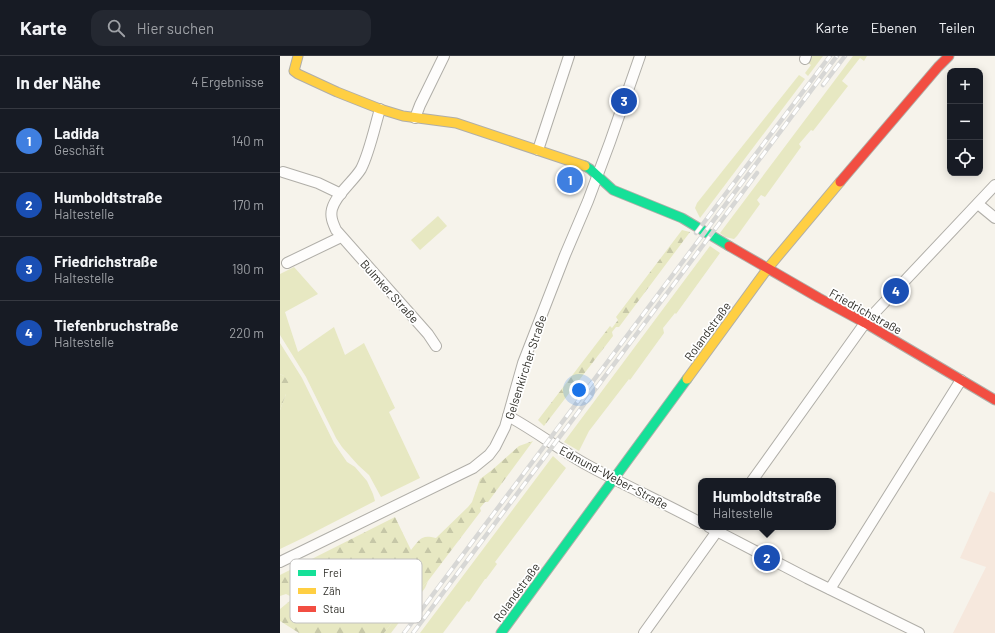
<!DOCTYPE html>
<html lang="de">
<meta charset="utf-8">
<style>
body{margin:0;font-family:Barlow,sans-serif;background:#242831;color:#f1f3f6}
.controls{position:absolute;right:12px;top:12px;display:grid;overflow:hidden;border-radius:8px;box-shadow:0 2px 10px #0003}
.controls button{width:36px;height:36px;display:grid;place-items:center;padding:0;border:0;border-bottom:1px solid #363941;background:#171b24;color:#f1f3f6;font:20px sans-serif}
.you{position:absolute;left:299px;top:334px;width:14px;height:14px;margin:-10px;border:3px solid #fff;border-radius:50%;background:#1a73e8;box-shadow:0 0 0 6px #1a73e833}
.badge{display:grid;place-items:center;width:26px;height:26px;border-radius:50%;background:#b45309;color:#fff;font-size:13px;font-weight:700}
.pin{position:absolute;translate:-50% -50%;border:2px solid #fff;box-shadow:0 1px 4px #0006}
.popup{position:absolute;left:418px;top:422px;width:138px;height:52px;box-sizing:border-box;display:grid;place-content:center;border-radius:8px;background:#171b24;filter:drop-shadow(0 1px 3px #0005);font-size:13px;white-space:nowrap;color:#9ea1a6}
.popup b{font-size:15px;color:#f1f3f6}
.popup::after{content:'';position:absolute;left:50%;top:100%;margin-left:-8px;border:8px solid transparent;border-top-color:#171b24}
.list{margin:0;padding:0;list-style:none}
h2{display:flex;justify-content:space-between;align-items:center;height:52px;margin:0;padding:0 16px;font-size:17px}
h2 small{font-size:13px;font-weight:400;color:#9ea1a6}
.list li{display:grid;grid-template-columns:26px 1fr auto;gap:12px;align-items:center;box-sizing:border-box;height:64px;padding:0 16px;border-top:1px solid #363941}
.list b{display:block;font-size:15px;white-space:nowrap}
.list p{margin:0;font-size:13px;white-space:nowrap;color:#9ea1a6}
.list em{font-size:13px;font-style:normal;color:#9ea1a6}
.icon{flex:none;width:22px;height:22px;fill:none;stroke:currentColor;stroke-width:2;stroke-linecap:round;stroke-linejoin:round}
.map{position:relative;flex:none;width:715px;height:577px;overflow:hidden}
header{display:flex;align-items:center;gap:24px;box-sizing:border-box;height:56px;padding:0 20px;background:#171b24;border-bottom:1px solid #363941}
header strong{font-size:19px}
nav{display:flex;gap:22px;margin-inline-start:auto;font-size:14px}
.search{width:280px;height:36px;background:#242831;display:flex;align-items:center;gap:10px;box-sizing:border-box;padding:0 14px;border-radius:12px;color:#9ea1a6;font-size:15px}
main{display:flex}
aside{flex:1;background:#171b24}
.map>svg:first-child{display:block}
.education{fill:#f6e8dd}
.green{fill:#e7e8c2}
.forest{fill:url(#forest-firs)}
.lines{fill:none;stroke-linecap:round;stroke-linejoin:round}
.street-casing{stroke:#b0aea8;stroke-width:12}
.fast-casing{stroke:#b0aea8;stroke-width:11}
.slow-casing{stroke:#b0aea8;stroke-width:11}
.jam-casing{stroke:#b0aea8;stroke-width:11}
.street{stroke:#fefdfc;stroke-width:10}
.fast{stroke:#16e098;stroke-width:9}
.slow{stroke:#ffcf43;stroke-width:9}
.jam{stroke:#f24e42;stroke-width:9}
.rail-casing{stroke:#d7d7d5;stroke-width:4.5}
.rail{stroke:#fff;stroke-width:3;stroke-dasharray:9;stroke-linecap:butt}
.labels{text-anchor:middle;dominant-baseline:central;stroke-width:3.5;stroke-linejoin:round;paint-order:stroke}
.street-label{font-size:12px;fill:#2f2e28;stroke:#fff}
.key{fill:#fff;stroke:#c1c0be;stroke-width:1}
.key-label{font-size:11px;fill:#2f2e28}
</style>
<header>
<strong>Karte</strong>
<div class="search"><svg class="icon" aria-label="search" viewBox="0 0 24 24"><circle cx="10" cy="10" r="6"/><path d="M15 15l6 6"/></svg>Hier suchen</div>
<nav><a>Karte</a><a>Ebenen</a><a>Teilen</a></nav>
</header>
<main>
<aside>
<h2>In der Nähe<small>4 Ergebnisse</small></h2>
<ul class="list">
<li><span class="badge" style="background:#3f7fe0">1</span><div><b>Ladida</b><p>Geschäft</p></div><em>140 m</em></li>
<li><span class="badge" style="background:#1a4fb4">2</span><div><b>Humboldtstraße</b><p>Haltestelle</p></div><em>170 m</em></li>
<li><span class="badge" style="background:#1a4fb4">3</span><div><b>Friedrichstraße</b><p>Haltestelle</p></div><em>190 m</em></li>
<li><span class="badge" style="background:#1a4fb4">4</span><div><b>Tiefenbruchstraße</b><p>Haltestelle</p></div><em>220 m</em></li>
</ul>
</aside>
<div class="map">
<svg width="715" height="577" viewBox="0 0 715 577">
<defs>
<pattern id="forest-firs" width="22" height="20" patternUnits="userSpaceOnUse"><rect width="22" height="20" fill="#e7e8c2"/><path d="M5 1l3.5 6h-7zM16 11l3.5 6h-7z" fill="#c6c7a7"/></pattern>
</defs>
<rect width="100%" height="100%" fill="#f6f3eb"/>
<!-- education -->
<polygon class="education" points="710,435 715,437 715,577 673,577 706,511 680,502"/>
<!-- green -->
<g class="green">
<polygon points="530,0 543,0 528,20 525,17 531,9 528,7"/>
<polygon points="573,0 587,0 584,5 580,2 562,25 568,30 533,75 531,74 519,88 521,91 485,141 481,139 477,144 480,148 457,180 454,183 445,181 440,177"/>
<polygon points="519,19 525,23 420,162 415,152 417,147"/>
<polygon points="158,160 167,170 140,194 131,184"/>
<polygon points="430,190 440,197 396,258 395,257 383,272 384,277 350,324 349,323 309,375 299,395 284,386"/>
<polygon points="14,211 38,238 5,256 18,296 54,271 65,299 84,287 115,352 109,356 140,422 101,441 89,419 78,409 62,391 56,382 26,321 0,279 0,218"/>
<polygon points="0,287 22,322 54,387 67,406 75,411 87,425 93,438 95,445 23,482 0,493 0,354 6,338 4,320 0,318"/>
<polygon points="273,400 286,412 215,506 217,508 206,523 205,523 189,546 187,545 163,577 140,577"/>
<polygon points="148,525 145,532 111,577 104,577 133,541"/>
</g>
<!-- forest -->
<g class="forest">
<polygon points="402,174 410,176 339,271 336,271 332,276 333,280 264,370 258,364 330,270 332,272 338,264 336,261"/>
<polygon points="0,318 4,320 9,325 6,338 0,354"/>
<path d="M253 385 208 446H205L200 452 201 455 148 525 133 541 104 577H19L0 565V553L11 544 10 540 6 538 0 540V519L115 461 131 494C140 483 141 478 156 482L188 451 192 446 200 423 212 414 239 390Z"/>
</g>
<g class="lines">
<!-- street casing -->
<g class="street-casing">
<g id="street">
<polyline points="525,3 526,0"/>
<path d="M100 53C95 70 89 98 81 113 73 126 56 138 52 153 50 161 53 167 56 174L148 278 156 290"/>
<polyline points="135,62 140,49 164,0"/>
<polyline points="258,94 289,0"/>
<polyline points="3,116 38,127 61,138"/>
<polyline points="698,148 715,162"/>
<polyline points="7,207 61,181"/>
<path d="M228 360C256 375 281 395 309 410 346 430 384 447 421 467"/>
<polyline points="472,425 585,267 715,129"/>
<polyline points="429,471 527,522 639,577"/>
<polyline points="0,506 193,412 209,399 215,391 225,371 243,307 285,199 308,145 330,86 360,0"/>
<polyline points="550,533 681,324"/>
<polyline points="364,577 440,471"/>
</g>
</g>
<!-- fast casing -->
<g class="fast-casing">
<g id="fast">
<polyline points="305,110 310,113 333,134 402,162 449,190"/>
<polyline points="221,577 407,323"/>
</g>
</g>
<!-- slow casing -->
<g class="slow-casing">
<g id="slow">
<polyline points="18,0 14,15 18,18 57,36 100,53 123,60 176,67 305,110"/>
<polyline points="407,323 488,212 560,126"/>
</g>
</g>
<!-- jam casing -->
<g class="jam-casing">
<g id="jam">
<polyline points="560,126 658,11 669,0"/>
<polyline points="449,190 539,242 585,267 715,344"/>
</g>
</g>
<!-- street -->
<use href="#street" class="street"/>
<!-- fast -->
<use href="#fast" class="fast"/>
<!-- slow -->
<use href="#slow" class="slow"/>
<!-- jam -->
<use href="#jam" class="jam"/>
<!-- rail casing -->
<g class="rail-casing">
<g id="rail">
<polyline points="543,29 565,0"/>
<polyline points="416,177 550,0"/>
<polyline points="124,577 557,0"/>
<polyline points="133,577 477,117"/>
</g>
</g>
<!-- rail -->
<use href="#rail" class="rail"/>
</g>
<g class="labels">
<!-- street labels -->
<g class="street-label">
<text transform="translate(110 235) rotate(48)">Bulmker Straße</text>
<text transform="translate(586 255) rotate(29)">Friedrichstraße</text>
<text transform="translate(427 275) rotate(-54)">Rolandstraße</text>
<text transform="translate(245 311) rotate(-72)">Gelsenkircher Straße</text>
<text transform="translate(334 421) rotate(28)">Edmund-Weber-Straße</text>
<text transform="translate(236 536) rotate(-54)">Rolandstraße</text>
</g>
</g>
<!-- legend -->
<rect x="10" y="503" width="132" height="64" rx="6" class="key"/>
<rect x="18" y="514" width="18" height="6" fill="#16e098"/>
<rect x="18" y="532" width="18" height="6" fill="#ffcf43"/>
<rect x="18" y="550" width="18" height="6" fill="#f24e42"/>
<g class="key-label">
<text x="43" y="521">Frei</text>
<text x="43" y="539">Zäh</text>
<text x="43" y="557">Stau</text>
</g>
</svg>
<div class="controls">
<button>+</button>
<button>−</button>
<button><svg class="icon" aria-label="locate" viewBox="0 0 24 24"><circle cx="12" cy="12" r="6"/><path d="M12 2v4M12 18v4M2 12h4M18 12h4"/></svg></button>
</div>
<div class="you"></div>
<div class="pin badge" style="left:290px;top:124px;background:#3f7fe0">1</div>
<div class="pin badge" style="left:487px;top:502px;background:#1a4fb4">2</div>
<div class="popup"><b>Humboldtstraße</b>Haltestelle</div>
<div class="pin badge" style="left:344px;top:45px;background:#1a4fb4">3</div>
<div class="pin badge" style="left:616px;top:235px;background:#1a4fb4">4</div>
</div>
</main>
